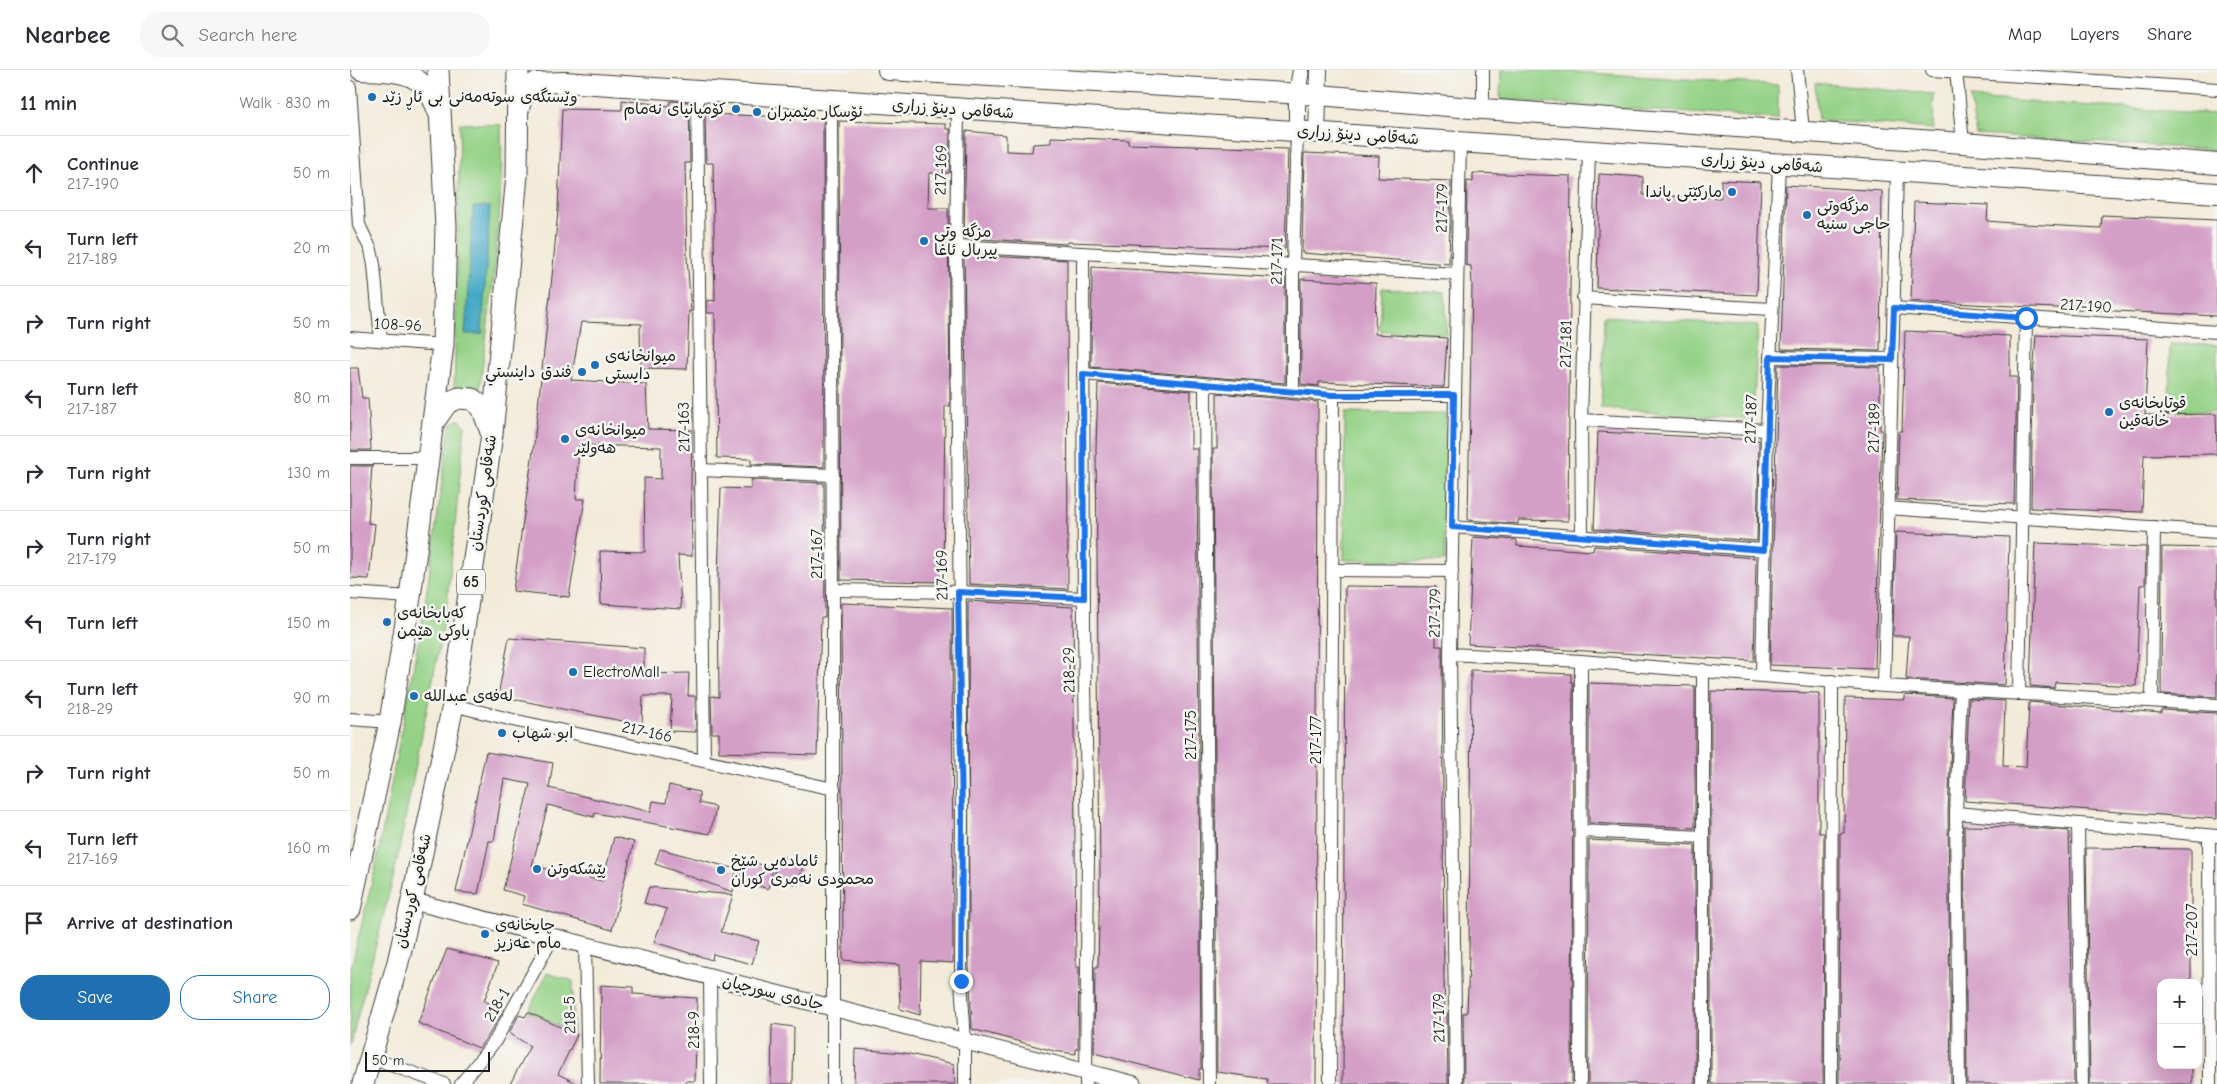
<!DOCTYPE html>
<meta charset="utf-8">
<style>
body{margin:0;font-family:"Comic Neue","Playpen Sans Arabic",sans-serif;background:#f7f7f7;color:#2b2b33}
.controls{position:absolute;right:15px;bottom:15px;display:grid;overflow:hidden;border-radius:10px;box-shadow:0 5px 20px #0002}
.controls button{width:45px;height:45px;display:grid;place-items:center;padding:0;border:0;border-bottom:1px solid #e1e1e2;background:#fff;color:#2b2b33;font:25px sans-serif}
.scale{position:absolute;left:15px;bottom:12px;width:125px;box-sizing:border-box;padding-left:5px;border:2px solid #1c1c1c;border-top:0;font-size:14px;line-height:18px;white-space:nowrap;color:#1c1c1c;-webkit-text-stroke:4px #f6f6f2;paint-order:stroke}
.stop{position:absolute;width:15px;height:15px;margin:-11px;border:4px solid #1a73e8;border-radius:50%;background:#fff}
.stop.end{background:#1a73e8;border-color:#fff;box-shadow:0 1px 5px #0008}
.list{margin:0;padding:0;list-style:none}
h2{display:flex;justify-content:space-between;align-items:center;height:65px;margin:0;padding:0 20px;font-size:21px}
h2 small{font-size:16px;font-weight:400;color:#7c7c81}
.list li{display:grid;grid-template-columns:32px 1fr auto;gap:15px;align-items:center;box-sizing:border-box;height:75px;padding:0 20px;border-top:1px solid #e1e1e2}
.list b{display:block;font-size:19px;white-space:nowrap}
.list p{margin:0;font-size:16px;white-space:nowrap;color:#7c7c81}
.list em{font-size:16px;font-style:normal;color:#7c7c81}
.actions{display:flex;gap:10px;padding:15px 20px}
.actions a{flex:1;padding:11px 0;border:1px solid #1f6fb2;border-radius:20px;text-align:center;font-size:18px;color:#1f6fb2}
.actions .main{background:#1f6fb2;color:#fff}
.icon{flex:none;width:28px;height:28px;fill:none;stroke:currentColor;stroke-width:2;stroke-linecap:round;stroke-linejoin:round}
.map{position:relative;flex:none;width:1867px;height:1014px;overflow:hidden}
header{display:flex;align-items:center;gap:30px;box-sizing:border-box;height:70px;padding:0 25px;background:#fff;border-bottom:1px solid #e1e1e2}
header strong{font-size:24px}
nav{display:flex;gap:28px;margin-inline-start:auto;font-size:18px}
.search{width:350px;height:45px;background:#f7f7f7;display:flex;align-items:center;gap:12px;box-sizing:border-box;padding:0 18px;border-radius:20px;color:#7c7c81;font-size:19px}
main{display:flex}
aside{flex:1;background:#fff}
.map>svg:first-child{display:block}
.green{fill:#95d287;stroke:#587752}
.water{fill:#45a9c5;stroke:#306270}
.building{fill:#d49fc7}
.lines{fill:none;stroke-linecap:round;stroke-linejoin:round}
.minor-casing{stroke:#3c3b38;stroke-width:14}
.tertiary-casing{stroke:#3c3b38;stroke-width:18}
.primary-casing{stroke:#3c3b38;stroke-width:22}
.trunk-casing{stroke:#3c3b38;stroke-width:23}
.minor{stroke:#fff;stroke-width:12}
.tertiary{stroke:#fff;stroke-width:16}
.primary{stroke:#fff;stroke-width:20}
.trunk{stroke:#fff;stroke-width:21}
.route{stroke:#1a73e8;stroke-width:6}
.poi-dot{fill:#1f6fb2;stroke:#f6f6f2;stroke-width:2}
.labels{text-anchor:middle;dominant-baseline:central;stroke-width:5;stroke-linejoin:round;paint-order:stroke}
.shield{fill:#f6f6f2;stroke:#5d5d5c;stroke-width:1}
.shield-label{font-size:15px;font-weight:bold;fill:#1c1c1c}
.poi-label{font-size:16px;fill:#1c1c1c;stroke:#f6f6f2;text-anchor:start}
.street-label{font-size:16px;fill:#1c1c1c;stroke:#f6f6f2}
</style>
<header>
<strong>Nearbee</strong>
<div class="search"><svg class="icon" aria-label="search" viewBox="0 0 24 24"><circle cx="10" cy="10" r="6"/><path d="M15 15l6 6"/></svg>Search here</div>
<nav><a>Map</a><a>Layers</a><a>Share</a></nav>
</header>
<main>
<aside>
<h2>11 min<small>Walk · 830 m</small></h2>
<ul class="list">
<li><svg class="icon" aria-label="ahead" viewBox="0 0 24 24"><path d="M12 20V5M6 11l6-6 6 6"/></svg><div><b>Continue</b><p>217-190</p></div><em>50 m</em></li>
<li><svg class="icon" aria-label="left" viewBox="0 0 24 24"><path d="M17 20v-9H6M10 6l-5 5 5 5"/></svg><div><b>Turn left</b><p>217-189</p></div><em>20 m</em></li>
<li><svg class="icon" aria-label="right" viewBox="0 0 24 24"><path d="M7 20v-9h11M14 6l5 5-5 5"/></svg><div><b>Turn right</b></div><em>50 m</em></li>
<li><svg class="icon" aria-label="left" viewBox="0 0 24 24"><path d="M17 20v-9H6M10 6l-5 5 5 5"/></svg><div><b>Turn left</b><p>217-187</p></div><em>80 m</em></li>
<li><svg class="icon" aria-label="right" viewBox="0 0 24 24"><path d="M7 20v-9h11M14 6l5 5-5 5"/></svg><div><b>Turn right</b></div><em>130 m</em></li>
<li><svg class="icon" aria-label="right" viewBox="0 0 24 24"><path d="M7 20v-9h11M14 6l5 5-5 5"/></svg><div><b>Turn right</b><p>217-179</p></div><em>50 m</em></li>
<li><svg class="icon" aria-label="left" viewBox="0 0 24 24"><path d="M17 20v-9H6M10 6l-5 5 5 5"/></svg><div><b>Turn left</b></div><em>150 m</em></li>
<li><svg class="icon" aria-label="left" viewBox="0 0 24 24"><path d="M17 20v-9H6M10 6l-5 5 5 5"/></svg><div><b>Turn left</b><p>218-29</p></div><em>90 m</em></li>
<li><svg class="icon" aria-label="right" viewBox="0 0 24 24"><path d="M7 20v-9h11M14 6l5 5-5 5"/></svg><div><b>Turn right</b></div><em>50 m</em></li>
<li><svg class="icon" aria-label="left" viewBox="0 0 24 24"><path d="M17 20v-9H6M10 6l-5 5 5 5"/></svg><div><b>Turn left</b><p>217-169</p></div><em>160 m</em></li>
<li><svg class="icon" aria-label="arrive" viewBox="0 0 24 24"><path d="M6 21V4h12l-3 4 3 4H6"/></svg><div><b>Arrive at destination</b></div></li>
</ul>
<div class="actions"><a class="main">Save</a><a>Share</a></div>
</aside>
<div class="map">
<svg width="1867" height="1014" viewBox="0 0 1867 1014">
<rect width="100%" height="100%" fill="#f6f6f2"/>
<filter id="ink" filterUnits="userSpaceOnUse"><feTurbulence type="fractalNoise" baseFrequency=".02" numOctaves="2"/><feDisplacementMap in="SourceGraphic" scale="10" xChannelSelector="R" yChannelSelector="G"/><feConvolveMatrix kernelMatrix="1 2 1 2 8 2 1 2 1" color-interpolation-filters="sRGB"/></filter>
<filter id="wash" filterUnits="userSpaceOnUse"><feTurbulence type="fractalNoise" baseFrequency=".0096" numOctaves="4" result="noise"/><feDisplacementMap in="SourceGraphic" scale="20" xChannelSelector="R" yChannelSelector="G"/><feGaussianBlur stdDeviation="1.12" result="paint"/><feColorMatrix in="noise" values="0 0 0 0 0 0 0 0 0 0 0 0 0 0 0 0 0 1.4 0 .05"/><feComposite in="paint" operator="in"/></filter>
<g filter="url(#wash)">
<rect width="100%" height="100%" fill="#f3ebd9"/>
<!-- green -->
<g class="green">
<polygon points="1151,0 1194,0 1428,15 1428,49 1150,30"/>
<polygon points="1465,13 1584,24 1583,59 1468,50"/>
<polygon points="1620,28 1867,44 1867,80 1626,65"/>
<path d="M110 53 151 55C155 145 139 237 129 326H104Z"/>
<polygon points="1032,218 1095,222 1097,264 1030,261"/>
<polygon points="1254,246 1408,256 1403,349 1251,339"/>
<polygon points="1820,274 1867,275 1867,342 1819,341"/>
<polygon points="995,343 1096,344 1095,491 994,490"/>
<polygon points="109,349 115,356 96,543 45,800 0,976 0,902 26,795 74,541 100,355"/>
<polygon points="197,903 223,911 223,963 178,942"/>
</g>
<!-- water -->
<polygon class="water" points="123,137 140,137 132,264 115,264"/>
<g id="blocks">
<!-- building -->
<g class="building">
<polygon points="272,30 319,36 321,31 339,32 340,93 335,93 337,187 341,242 339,241 337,299 291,298 290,259 292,254 231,252 221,310 296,314 298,359 342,360 341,411 342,486 328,485 331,539 251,534 250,481 295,482 294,408 311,409 311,377 229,375 226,429 235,429 219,527 163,521 184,374 203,197 208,140 212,39 272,40"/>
<polygon points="355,44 468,48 468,50 473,50 474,397 401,394 401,389 367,388 365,243 357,243 357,230 365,231 363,93 356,93"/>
<polygon points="489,51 596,54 596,59 600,59 599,103 579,103 578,138 598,138 600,336 595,336 593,512 491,510"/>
<polygon points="616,61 656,65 656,81 682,82 683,74 701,73 701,67 778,70 778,74 938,79 935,179 717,172 717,174 614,168"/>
<polygon points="954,83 1029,86 1028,108 1101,111 1099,194 952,183"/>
<polygon points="1123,103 1221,106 1218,451 1168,450 1168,454 1118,450 1122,215 1121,196 1116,195 1117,111 1123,112"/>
<polygon points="1249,104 1293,107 1293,125 1371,128 1371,110 1411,112 1407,225 1247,218"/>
<polygon points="1436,115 1532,121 1530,281 1431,279"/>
<polygon points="1564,132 1638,135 1637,151 1674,154 1751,158 1752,145 1867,150 1867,246 1561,231"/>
<polygon points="614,185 717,190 718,519 619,514"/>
<polygon points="742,197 935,208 935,313 741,297"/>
<polygon points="951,209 1026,213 1025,264 1097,268 1094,317 969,312 969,316 951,314"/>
<polygon points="1555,261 1660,266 1660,307 1667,307 1664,434 1547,430 1549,361 1552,361"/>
<polygon points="1686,265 1798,269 1795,345 1866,344 1867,384 1794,385 1792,442 1681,438 1683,308"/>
<polygon points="1428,295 1530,297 1530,360 1532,360 1525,599 1420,595"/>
<polygon points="0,298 8,298 12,328 18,328 21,380 0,380"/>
<polygon points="748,313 841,321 841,379 847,379 851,999 849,999 849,1010 744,983 745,897 748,897 750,804 746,378"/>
<polygon points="867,323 968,332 966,1014 917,1014 917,1009 867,1002 863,379 867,379"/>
<polygon points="1248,362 1409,370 1407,471 1244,459"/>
<polygon points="0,396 22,396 18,453 25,454 19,509 0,508"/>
<polygon points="401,410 474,413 475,547 471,547 467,685 369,682 369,663 362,663 361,626 369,627 368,506 371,418 401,419"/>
<polygon points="1546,462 1659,467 1655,615 1556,609 1559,566 1543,566"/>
<polygon points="1123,467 1167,470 1167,476 1243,481 1244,476 1406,488 1404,591 1118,574"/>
<polygon points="1685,473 1796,477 1795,515 1790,515 1786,616 1705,612 1704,618 1680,616"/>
<polygon points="1812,477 1867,478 1867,627 1811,624"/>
<polygon points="995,516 1086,517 1086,576 1092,576 1094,907 1095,943 1097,943 1098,1014 993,1014"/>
<polygon points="618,531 723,537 726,897 729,897 728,979 726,978 726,984 704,981 622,959 619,894"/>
<polygon points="491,533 602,538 603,893 571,891 570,945 550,939 549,895 493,890"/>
<polygon points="159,568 294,578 294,604 339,603 338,626 345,626 346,662 320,661 322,626 293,626 292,655 148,626"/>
<polygon points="1121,600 1221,604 1221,612 1223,612 1222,1014 1114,1014 1113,943 1117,943 1119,890"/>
<polygon points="1239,613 1345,616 1345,758 1239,753"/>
<polygon points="1361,621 1469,623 1469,763 1474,763 1473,1014 1361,1014"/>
<polygon points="1555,625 1603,628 1598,743 1601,1014 1489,1014 1490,763 1494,763 1495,628 1555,630"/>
<polygon points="1619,629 1655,631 1653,696 1676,697 1679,632 1811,643 1811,640 1867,643 1867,749 1615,731"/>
<polygon points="136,682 203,693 199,718 301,742 303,731 316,733 319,715 349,722 349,733 366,737 360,764 245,743 244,747 198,735 182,796 253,811 264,767 284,772 262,860 172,834 174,826 153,820 180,714 154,709 144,771 139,771 128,824 106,822"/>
<polygon points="1614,756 1672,757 1719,761 1724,1014 1617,1014"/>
<polygon points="1239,770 1345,775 1345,1014 1238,1014"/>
<polygon points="1736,778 1841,779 1841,913 1811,913 1811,995 1842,995 1842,1014 1740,1014"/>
<polygon points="310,779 386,799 383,822 305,794"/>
<polygon points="430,786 453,794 448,815 423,807"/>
<polygon points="395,789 423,799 418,819 390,810"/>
<polygon points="299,817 383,825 371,862 409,871 402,894 363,884 362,890 304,872 317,839 294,833"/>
<polygon points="97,879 148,893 134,931 154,939 138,966 129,978 68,953"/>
<polygon points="251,915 283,917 283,924 347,928 345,1011 336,1011 336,1014 250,1014"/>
<polygon points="178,942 227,965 208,1004 228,1014 160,1014 180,976 159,963 169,945 175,947"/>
<polygon points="422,954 444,957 443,1014 421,1014"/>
<polygon points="505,979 555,983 604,994 605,1014 504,1014"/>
</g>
</g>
</g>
<g filter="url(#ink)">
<use href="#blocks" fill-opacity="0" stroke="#3c3b38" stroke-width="1"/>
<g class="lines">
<!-- minor casing -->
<g class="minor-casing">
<g id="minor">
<polyline points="1133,0 1133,39"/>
<polyline points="1447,0 1453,61"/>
<polyline points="1582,0 1867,19"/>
<polyline points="1606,0 1613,73"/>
<polyline points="0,17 9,155 21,180 24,195 31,270"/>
<polyline points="347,22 354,691"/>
<polyline points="481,30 483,520 483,1014"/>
<polyline points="608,39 606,176 612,743 611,911 615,971 615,1014"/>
<polyline points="606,176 1106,204"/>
<polyline points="733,185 734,558 738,785 736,1014"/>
<polyline points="1233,228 1421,239"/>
<polyline points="1544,238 1867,262"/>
<polyline points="0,268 93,275"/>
<polyline points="1420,287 1542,289"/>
<polyline points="733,304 983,325 1104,325"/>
<polyline points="855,315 859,1014"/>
<polyline points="943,321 943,193 947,61"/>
<polyline points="1231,350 1417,360"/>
<polyline points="0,388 77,388"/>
<polyline points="350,400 483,405"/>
<polyline points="1538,438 1867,462"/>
<polyline points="1102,457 1414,480"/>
<polyline points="1232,468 1231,350 1239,82"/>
<polyline points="983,500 1102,501"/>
<polyline points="483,520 609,522 734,528"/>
<polyline points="0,523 60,527"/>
<polyline points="1100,584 1231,591 1534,616 1867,635"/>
<polyline points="1353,600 1353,1014"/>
<polyline points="1412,605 1417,360 1429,95"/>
<polyline points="1534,616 1547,101"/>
<polyline points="1669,624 1676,248"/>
<polyline points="1802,631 1804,457"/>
<polyline points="103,635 167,651 484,719"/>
<polyline points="0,649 40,652"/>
<polyline points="1606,743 1867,766"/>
<polyline points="1728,755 1732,1014"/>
<polyline points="1231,761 1353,767"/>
<polyline points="1859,766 1860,1014"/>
<polyline points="235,875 238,1014"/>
<polyline points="360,907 361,1014"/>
<polyline points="21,988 94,1014"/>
<polyline points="111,1014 145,971 203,867"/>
<polyline points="980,1014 983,325"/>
<polyline points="1106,1014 1100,584 1110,72"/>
<polyline points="1230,1014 1231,591"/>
<polyline points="1481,1014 1482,611"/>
<polyline points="1609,1014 1606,743 1611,620"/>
</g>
</g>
<!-- tertiary casing -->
<g class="tertiary-casing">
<g id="tertiary">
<polyline points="947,61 947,24 951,0"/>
<polyline points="967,62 969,0"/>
<polyline points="62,831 783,1014"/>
</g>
</g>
<!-- primary casing -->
<g class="primary-casing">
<g id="primary">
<path d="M11 0C53 2 74 0 89 44"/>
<polyline points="538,0 969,25 1133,39 1613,73 1867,94"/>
<polyline points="168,42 172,28 185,13 215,12 1867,123"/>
</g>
</g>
<!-- trunk casing -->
<g class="trunk-casing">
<g id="trunk">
<polyline points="83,353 97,333 109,328 122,329 132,337 141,362"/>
<polyline points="0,839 40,652 60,527 93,275 96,157 88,0"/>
<polyline points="13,1014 48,892 62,831 103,635 142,364 167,106 168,0"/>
</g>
</g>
<!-- minor -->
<use href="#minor" class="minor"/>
<!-- tertiary -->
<use href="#tertiary" class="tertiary"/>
<!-- primary -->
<use href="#primary" class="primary"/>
<!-- trunk -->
<use href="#trunk" class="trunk"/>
</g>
</g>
<g class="lines" filter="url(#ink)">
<!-- route -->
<polyline class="route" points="611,911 612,743 608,522 734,528 733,304 983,325 1104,325 1102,457 1414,480 1420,287 1542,290 1544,238 1676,248"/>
</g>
<!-- markers -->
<g class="poi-dot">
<circle cx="22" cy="27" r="5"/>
<circle cx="386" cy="39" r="5"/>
<circle cx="407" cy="42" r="5"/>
<circle cx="1382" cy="122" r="5"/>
<circle cx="1457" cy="145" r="5"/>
<circle cx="574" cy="171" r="5"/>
<circle cx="245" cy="295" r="5"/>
<circle cx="232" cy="302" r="5"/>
<circle cx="1759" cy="342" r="5"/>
<circle cx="215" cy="369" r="5"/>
<circle cx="37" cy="552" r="5"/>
<circle cx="223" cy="602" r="5"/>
<circle cx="64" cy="626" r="5"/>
<circle cx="152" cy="663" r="5"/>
<circle cx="187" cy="799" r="5"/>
<circle cx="371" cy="800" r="5"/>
<circle cx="135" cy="864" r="5"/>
</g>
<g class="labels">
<!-- shield labels -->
<rect class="shield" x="107" y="499.5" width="28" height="25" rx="4"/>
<g class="shield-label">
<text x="121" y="512">65</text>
</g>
<!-- poi labels -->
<g class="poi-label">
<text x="32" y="27">وێستگەی سوتەمەنی بی ئاڕ زێد</text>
<text x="376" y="39" text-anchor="end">کۆمپانیای نەمام</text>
<text x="417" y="42">ئۆسکار مێمبران</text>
<text x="1372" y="122" text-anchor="end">مارکێتی پاندا</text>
<text x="1467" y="136">مزگەوتی<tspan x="1467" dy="18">حاجی سنیە</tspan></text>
<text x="584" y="162">مزگه وتى<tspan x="584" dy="18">پيربال ئاغا</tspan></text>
<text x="255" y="286">میوانخانەی<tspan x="255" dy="18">دایستی</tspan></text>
<text x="222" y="302" text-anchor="end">فندق داينستي</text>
<text x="1769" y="333">قوتابخانەی<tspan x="1769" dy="18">خانەقین</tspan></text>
<text x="225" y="360">میوانخانەی<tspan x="225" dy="18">هەولێر</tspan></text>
<text x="47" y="543">کەبابخانەی<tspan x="47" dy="18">باوکی هێمن</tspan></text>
<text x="233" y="602">ElectroMall</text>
<text x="74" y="626">لەفەی عبدالله</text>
<text x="162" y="663">ابو شهاب</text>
<text x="381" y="791">ئامادەیی شێخ<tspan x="381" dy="18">محمودی نەمری کوران</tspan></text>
<text x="197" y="799">پێشکەوتن</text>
<text x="145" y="855">چایخانەی<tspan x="145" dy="18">مام عەزیز</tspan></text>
</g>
<!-- street labels -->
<g class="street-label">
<text transform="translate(603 39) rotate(4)">شەقامی دینۆ زراری</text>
<text transform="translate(1008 65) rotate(4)">شەقامی دینۆ زراری</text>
<text transform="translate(1412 93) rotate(4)">شەقامی دینۆ زراری</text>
<text transform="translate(591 100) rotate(-89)">217-169</text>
<text transform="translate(1092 138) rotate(-89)">217-179</text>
<text transform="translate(927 191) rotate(-89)">217-171</text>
<text transform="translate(1736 236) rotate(4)">217-190</text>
<text transform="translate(48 255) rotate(3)">108-96</text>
<text transform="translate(1216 274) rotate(-89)">217-181</text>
<text transform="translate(1401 349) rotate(-88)">217-187</text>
<text transform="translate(334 357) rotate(-91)">217-163</text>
<text transform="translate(1524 358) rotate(-89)">217-189</text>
<text transform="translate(133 423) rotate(-82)">شەقامی کوردستان</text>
<text transform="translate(467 484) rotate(-90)">217-167</text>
<text transform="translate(592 505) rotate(-91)">217-169</text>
<text transform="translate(1085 543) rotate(-89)">217-179</text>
<text transform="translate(719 600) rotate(-91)">218-29</text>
<text transform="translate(297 662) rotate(12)">217-166</text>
<text transform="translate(841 665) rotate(-90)">217-175</text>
<text transform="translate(966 670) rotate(-90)">217-177</text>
<text transform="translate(63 821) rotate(-77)">شەقامی کوردستان</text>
<text transform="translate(1842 860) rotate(-90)">217-207</text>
<text transform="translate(423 923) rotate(14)">جادەی سورچیان</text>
<text transform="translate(147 935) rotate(-60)">218-1</text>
<text transform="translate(220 945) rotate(-91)">218-5</text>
<text transform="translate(1089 948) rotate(-91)">217-179</text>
<text transform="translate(344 960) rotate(-90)">218-9</text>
</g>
</g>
</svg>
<div class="controls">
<button>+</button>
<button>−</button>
</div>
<div class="scale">50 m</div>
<div class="stop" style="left:1676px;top:248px"></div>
<div class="stop end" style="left:611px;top:911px"></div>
</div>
</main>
